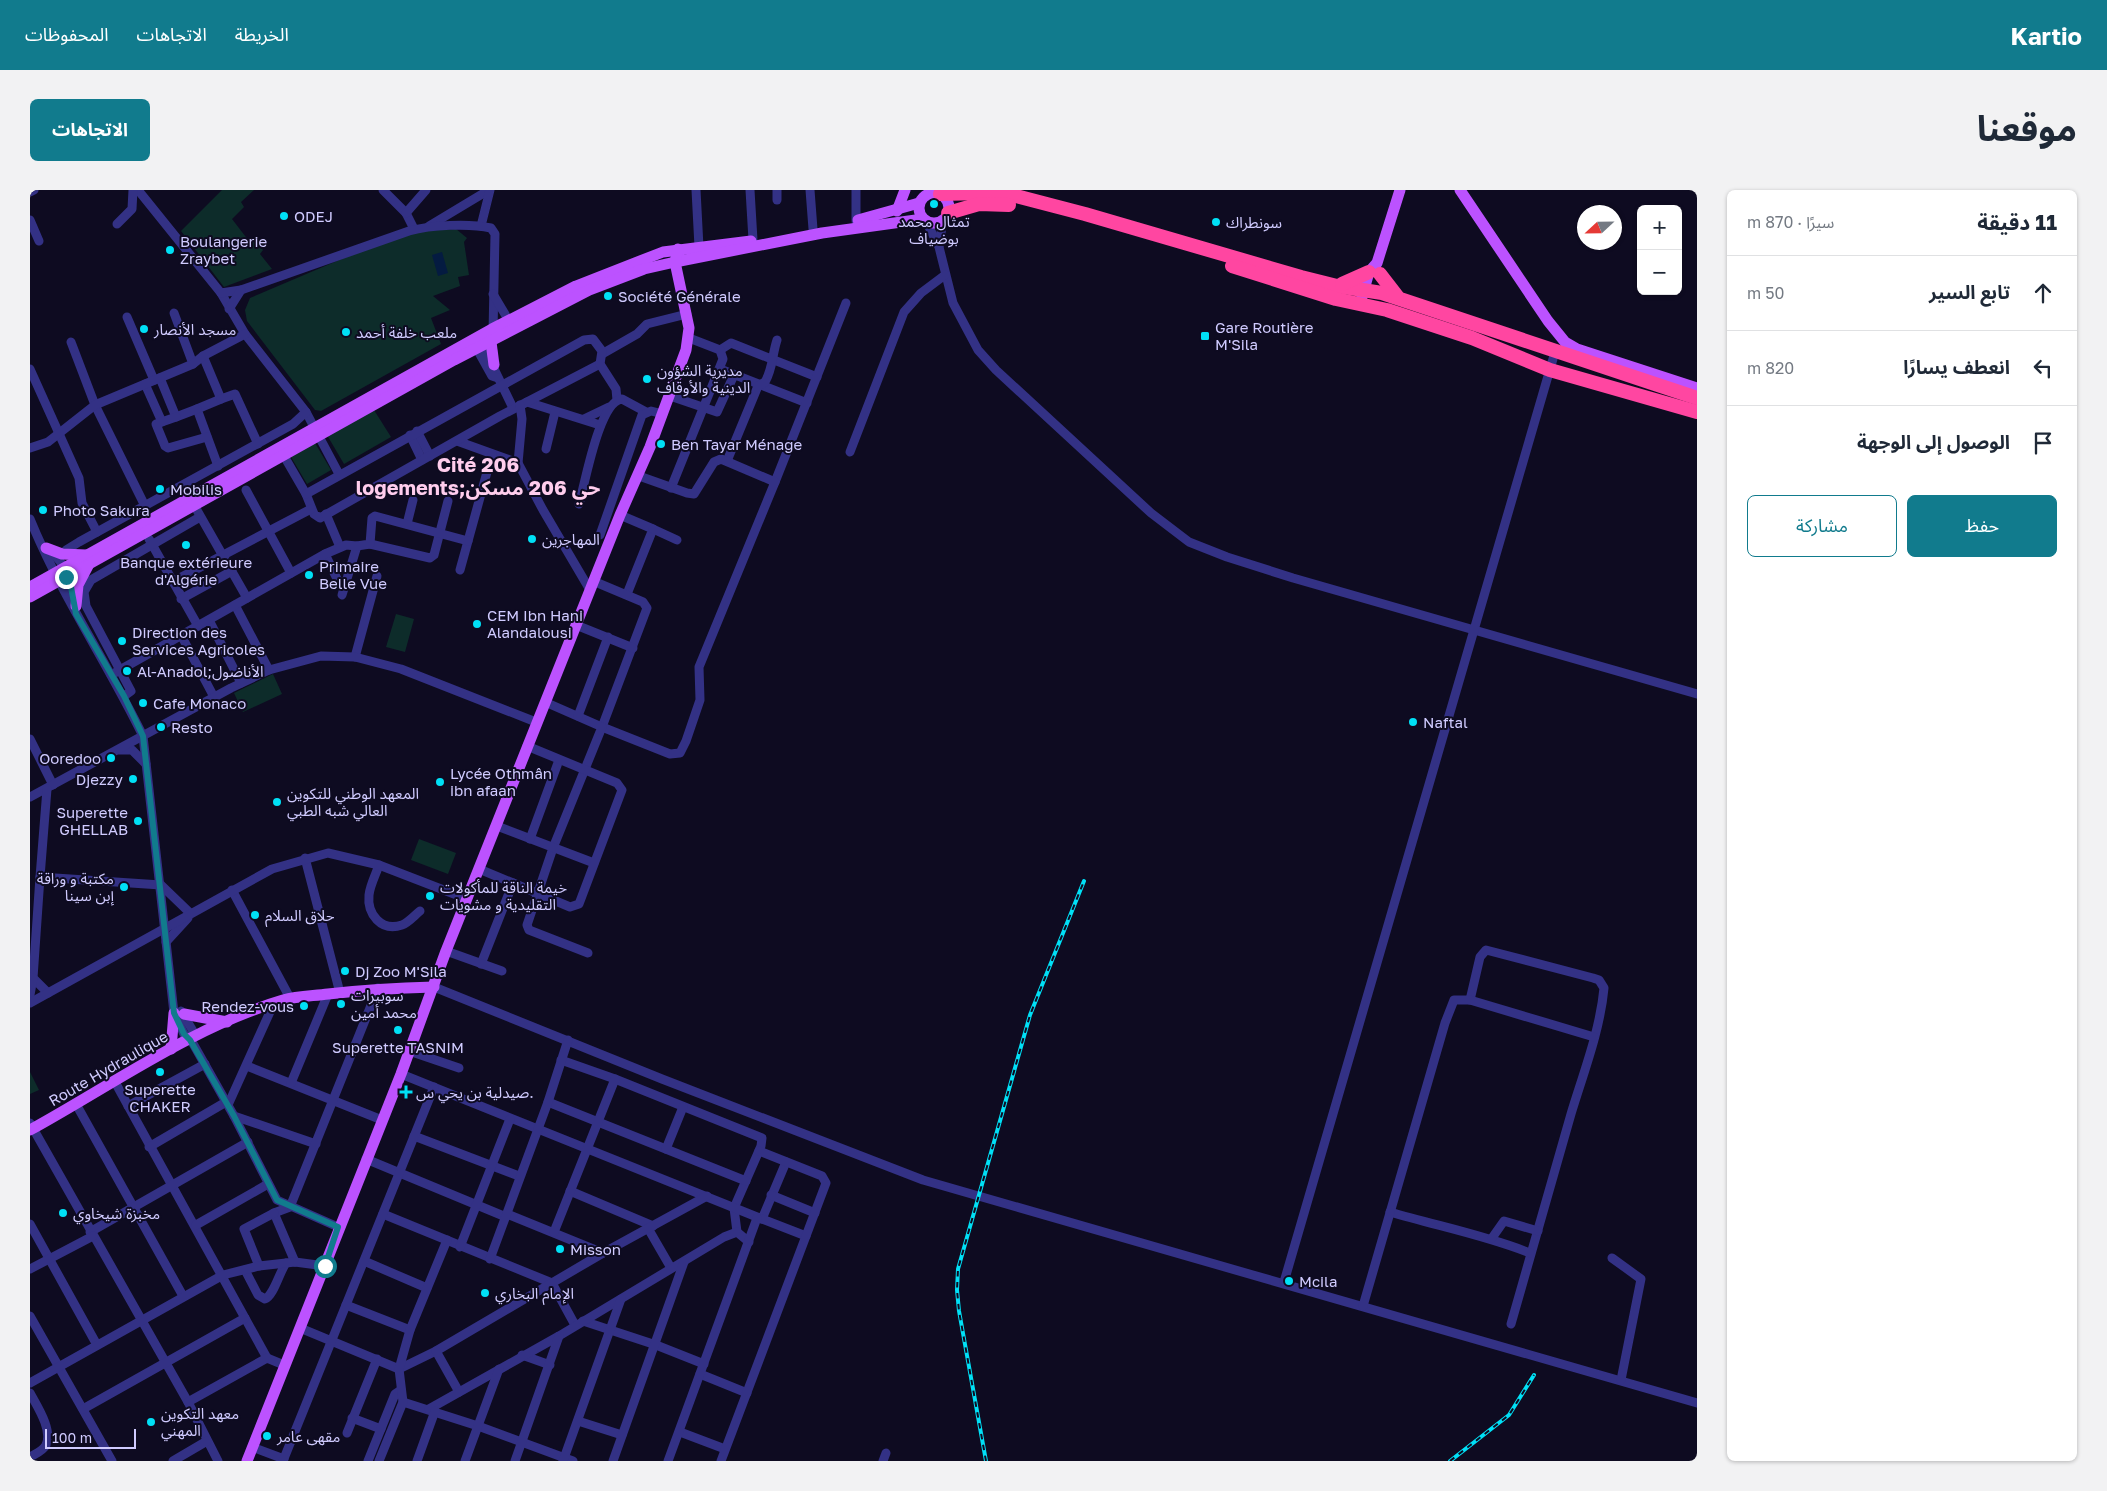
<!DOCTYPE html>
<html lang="ar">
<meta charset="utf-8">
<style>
body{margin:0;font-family:"Golos Text","Noto Sans Arabic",sans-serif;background:#f2f2f3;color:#1f2937;direction:rtl}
.controls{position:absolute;right:15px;top:15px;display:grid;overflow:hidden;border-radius:8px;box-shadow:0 1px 4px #0004}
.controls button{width:45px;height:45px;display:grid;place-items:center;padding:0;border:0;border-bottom:1px solid #e0e1e3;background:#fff;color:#1f2937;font:25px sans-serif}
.compass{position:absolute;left:1547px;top:15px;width:45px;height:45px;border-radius:50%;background:#fff;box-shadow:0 1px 4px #0004;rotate:248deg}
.scale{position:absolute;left:15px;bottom:12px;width:91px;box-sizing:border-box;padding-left:5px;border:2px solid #d0cbff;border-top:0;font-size:14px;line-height:18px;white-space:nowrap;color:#d0cbff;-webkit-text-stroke:4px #0e0b21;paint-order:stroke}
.stop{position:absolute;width:15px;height:15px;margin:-11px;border:4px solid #117b8d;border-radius:50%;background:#fff}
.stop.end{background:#117b8d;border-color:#fff;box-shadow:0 1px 5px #0008}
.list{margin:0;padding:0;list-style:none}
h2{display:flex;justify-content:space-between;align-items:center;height:65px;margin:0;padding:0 20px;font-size:21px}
h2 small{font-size:16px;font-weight:400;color:#747a83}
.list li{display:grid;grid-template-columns:32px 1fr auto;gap:15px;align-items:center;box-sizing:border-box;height:75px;padding:0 20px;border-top:1px solid #e0e1e3}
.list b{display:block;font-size:19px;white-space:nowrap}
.list em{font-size:16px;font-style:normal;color:#747a83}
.actions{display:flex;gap:10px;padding:15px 20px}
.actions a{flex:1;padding:11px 0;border:1px solid #117b8d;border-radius:8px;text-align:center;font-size:18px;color:#117b8d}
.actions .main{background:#117b8d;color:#fff}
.icon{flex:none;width:28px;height:28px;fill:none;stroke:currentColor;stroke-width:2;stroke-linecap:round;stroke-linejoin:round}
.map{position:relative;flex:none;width:1667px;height:1271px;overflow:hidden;direction:ltr;border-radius:8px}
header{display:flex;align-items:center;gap:30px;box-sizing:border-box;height:70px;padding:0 25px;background:#117b8d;color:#fff}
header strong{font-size:24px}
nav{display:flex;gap:28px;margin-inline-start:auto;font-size:18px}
.intro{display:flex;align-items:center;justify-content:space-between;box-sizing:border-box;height:120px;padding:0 30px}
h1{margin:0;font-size:35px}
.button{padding:12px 22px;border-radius:8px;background:#117b8d;color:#fff;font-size:18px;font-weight:700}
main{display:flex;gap:30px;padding:0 30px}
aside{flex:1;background:#fff;border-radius:8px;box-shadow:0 1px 4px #0004}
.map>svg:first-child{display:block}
.green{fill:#0d2c2a}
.water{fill:#041b41}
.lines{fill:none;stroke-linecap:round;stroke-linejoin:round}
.minor{stroke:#333185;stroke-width:9}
.major{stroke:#bc52ff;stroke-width:11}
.highway{stroke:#ff46a1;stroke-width:14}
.rail-casing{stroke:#00e0f6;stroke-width:4}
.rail{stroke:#0e0b21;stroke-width:2;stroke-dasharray:5.5;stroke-linecap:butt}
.route{stroke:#117b8d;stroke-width:6}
.poi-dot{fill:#00e0f6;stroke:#0e0b21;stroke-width:2}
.labels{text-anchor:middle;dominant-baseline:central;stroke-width:4;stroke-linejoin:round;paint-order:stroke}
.poi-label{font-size:15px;fill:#d0cbff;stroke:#0e0b21;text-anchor:start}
.street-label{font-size:15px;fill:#d0cbff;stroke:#0e0b21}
.district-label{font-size:20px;font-weight:bold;fill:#ffcded;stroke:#0e0b21}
</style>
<header>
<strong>Kartio</strong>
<nav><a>الخريطة</a><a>الاتجاهات</a><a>المحفوظات</a></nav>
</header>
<div class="intro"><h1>موقعنا</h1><a class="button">الاتجاهات</a></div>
<main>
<aside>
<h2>11 دقيقة<small>سيرًا · 870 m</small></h2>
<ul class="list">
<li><svg class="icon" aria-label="ahead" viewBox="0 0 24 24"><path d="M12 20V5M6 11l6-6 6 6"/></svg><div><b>تابع السير</b></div><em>50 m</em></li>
<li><svg class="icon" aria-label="left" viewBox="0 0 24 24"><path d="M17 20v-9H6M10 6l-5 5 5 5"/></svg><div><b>انعطف يسارًا</b></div><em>820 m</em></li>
<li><svg class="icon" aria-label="arrive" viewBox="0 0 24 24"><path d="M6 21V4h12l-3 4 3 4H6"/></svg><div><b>الوصول إلى الوجهة</b></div></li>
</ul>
<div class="actions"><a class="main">حفظ</a><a>مشاركة</a></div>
</aside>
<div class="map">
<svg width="1667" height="1271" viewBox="0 0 1667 1271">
<rect width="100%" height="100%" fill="#0e0b21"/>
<!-- green -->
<g class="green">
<polygon points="192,0 224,0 211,12 214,17 202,29 219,51 223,48 233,60 230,64 242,79 194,97 151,41"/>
<polygon points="426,39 437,48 434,52 439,85 428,87 430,96 403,106 420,120 401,128 411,154 291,221 285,220 217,131 215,120 220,108 375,42"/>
<polygon points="344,220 361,247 314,274 297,245"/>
<polygon points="285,253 301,280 277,294 261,267"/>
<polygon points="366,424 384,429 375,462 356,457"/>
<polygon points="243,484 252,504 213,522 204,503"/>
<polygon points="389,649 426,663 418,684 381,670"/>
<polygon points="0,882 9,900 0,904"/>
</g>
<!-- water -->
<polygon class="water" points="412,62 418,83 408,86 402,65"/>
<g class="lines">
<!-- minor -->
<g class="minor">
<polyline points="108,0 191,103 215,144 276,222 309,284"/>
<polyline points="353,0 376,23 384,39"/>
<polyline points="666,0 669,57"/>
<polyline points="720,0 723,50"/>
<polyline points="747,0 747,10"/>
<polyline points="780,0 783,39"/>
<polyline points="826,0 826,31"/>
<polyline points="0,2 4,0"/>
<polyline points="376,23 396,0"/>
<polyline points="0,30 9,51"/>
<polyline points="896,31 909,57 923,113 948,160 966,180 1121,323 1159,352 1197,367 1263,388 1667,504"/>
<polyline points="87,34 102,19 103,0"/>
<polyline points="399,36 459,0"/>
<polyline points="451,36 460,0"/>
<polyline points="909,56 913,30"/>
<path d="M191 103 211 100 379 41C401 35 439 33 461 38L465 44 463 143"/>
<polyline points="463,104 479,131"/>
<polyline points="199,119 211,100"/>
<polyline points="144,123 163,174"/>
<polyline points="97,127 124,190"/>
<polyline points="41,152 65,215 115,316"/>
<polyline points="453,156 483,218"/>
<polyline points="447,159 462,186 468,188"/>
<polyline points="690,160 701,153 787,187"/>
<polyline points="572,164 607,144 617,134 657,124"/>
<polyline points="173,166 191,209 167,219 188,276"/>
<polyline points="0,179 49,288 52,313 67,342"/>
<polyline points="690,179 777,213"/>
<polyline points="130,188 146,227 167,219"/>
<polyline points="115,194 132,232"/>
<polyline points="640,206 687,222 704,185"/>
<polyline points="191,209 205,204 228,254"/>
<polyline points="497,212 570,235"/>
<polyline points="146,227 126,234 135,256 138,258 177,247"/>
<polyline points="554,229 579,217"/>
<polyline points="387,241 400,266"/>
<polyline points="380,245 392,270"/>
<polyline points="427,251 488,273 513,320 560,400"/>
<polyline points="0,258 18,252 65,215 163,174 173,166 215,144"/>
<polyline points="516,259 525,222"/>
<polyline points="820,262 874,122 891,103 915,85"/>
<polyline points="254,266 276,304 284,324 290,328 470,226 570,174"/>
<path d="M697 271 728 196 735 192C743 178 742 165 747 150"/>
<polyline points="488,273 492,229 490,215"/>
<polyline points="745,292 816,113"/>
<polyline points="641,298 693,169 690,160 659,148"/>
<polyline points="216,300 261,383"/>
<polyline points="276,304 554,150 563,149 572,161 570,174 586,199 587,210"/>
<path d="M549 314C555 294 569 211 592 209L616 222"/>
<polyline points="164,315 217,408"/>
<polyline points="296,324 310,357"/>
<polyline points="590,325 623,339 597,404"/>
<path d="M0 329C31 405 77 472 113 546L144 823 154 844 161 850 204 926 247 1010 308 1037"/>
<polyline points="377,334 383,310"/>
<polyline points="623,339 647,350"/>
<polyline points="570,345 612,225 621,221 633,224"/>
<polyline points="119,349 168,436"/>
<polyline points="340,354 400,368 404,365 418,311"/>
<path d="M21 362C36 374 40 391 45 409"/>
<polyline points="35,364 36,360 49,352 263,234 276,222"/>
<polyline points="295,364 309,393"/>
<polyline points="430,380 462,264"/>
<polyline points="563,391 613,412 617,418 572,537 640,564 650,563 656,551 670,510 669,477 745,292 691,269 684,272 664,304 657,303 609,286"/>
<polyline points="142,392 281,319"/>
<polyline points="312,405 327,356"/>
<polyline points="151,409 202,381"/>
<polyline points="205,415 239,480"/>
<polyline points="179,430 211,493"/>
<polyline points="546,435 603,458"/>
<polyline points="151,445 184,507"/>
<polyline points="325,467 347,386"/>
<polyline points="81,485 295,364 316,355 327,356 340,354 342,328 345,326 438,351"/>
<polyline points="94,506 101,501 56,416 54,402 61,390 170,327"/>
<polyline points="515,512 572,537 523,658 497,735 499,740 558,763"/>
<polyline points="548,526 578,447"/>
<polyline points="0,549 23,595"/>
<polyline points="89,560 102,560 116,574"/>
<polyline points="0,607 201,498 239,480 291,466 325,467 371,479 506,532"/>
<polyline points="467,636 564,673"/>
<polyline points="500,649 529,570"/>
<polyline points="275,668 310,803"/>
<path d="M349 675C346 684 340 695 339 705 337 724 351 742 372 735 378 733 385 725 390 721"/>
<polyline points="449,679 483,693 451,774"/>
<polyline points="10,687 17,599"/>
<polyline points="483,693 540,717 549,714 592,600 587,593 497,556"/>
<polyline points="202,700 260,808"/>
<polyline points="136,752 158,728"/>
<polyline points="416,761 472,781"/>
<polyline points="404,797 632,889 893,990 1667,1213"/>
<polyline points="18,803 3,788 10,687 131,695 160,723"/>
<polyline points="0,805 3,788 0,787"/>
<path d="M1440 810 1450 767 1456 760 1563 788 1569 790 1574 798C1570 841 1553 884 1541 924 1521 994 1501 1064 1481 1134"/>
<polyline points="0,813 242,679 298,663 349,675 437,709"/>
<polyline points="151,821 163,841 161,850"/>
<polyline points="379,861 429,878"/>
<polyline points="531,870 585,889 732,948 731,956 704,1018 707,1042"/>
<polyline points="217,876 352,930"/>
<polyline points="371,884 732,1029 756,972"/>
<polyline points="85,892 237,1168"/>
<polyline points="261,893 298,804"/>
<polyline points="518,912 716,991"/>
<polyline points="46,914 153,1106"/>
<polyline points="198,915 244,813"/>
<polyline points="98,916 175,874"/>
<polyline points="204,926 286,954"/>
<polyline points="0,933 158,1212 188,1271"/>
<polyline points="384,946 489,986"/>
<polyline points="119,957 196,912"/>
<polyline points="636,959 653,917"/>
<polyline points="336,969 476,1027"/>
<polyline points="540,1001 623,1036"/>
<polyline points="741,1005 785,1023"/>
<path d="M1360 1022C1407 1036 1455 1045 1500 1063"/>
<polyline points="353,1024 522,1093 545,1135"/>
<polyline points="477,1024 573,1063"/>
<polyline points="732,1029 776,1046"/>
<polyline points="0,1034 67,1155"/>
<polyline points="166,1035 238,994"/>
<polyline points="619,1040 641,1078"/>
<polyline points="60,1042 218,952"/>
<polyline points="524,1042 585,889"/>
<polyline points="1462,1048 1474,1031 1508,1041"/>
<polyline points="430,1057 480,929"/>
<polyline points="1582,1068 1611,1089 1591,1190"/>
<polyline points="460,1069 518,912 538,850"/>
<polyline points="334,1071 397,1098"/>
<polyline points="265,1072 244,1023 260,1017 348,798"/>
<polyline points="229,1076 214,1039 244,1023"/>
<polyline points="0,1079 63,1046"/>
<path d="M215 1080 228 1105 235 1109C244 1105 249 1083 256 1073"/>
<polyline points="1254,1092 1525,162"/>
<polyline points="316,1115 380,1140"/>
<polyline points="1333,1116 1415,833 1424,810 1440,810 1564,847"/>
<polyline points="0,1126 82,1271"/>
<polyline points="553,1131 626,1155 674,1174"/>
<polyline points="270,1138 369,1179 406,1161 573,1063 677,1006"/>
<polyline points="406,1161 429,1202"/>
<polyline points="492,1165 520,1175"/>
<polyline points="670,1184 717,1203"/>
<polyline points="0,1193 193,1085 229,1076 265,1072 295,1076"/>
<path d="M0 1203C7 1216 23 1240 16 1255 13 1261 5 1264 0 1267"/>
<polyline points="158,1212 237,1168 254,1175"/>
<polyline points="373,1212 448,1236 543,1271"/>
<polyline points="53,1219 215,1128"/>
<polyline points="399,1219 529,1146 694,1047 707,1042 719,1052"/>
<polyline points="322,1228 351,1239"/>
<polyline points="548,1231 592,1245"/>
<polyline points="650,1242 695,1259"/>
<polyline points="317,1243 347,1169"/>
<polyline points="222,1257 254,1269"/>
<polyline points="143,1271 177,1251"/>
<polyline points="253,1271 404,897"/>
<polyline points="338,1271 365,1204 371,1200"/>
<polyline points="349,1271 373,1212 369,1179 380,1140 417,1050"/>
<polyline points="387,1271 405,1221"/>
<polyline points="435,1271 469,1179"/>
<polyline points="485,1271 529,1146"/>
<polyline points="533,1271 591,1109"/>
<polyline points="583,1271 654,1072"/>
<polyline points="638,1271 727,1028"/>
<polyline points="691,1271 796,993 792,986 729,961"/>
<polyline points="853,1271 856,1263"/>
</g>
<!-- major -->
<g class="major">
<polyline points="1430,0 1518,131 1535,152 1547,159 1667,198"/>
<circle cx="904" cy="18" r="15"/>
<polyline points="867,21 875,0"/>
<polyline points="828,30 889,13"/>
<polyline points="1330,114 1339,82 1347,73 1370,0"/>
<polyline points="461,152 464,175"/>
<polyline points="16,358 32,364 56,365"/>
<polyline points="0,397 462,139 546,96 633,62 721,51"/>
<polyline points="0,407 424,170 559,100 614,79 645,72 792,43 893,29"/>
<polyline points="46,416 48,395 58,376"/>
<polyline points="154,824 197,832"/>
<polyline points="141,859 144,823"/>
<path d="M0 940C82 895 162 837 253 810 268 806 283 806 298 804 334 800 369 798 404 797"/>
<polyline points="217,1271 371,884 416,761 590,325 620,257 656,160 659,138 645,72 648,59"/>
</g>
<!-- highway -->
<g class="highway">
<polyline points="910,4 954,3 986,6 1055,24 1271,87 1307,96 1352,103 1667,208"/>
<polyline points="918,23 949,14 979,15"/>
<polyline points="1202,76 1306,109 1357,120 1442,148 1520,180 1667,222"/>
<polyline points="1350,84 1367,106"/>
<polyline points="1312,94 1339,82"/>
</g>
<!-- rail casing -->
<g class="rail-casing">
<g id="rail">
<polyline points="956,1271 929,1121 927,1100 928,1079 1000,825 1054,691"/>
<polyline points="1420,1271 1479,1225 1504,1185"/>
</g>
</g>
<!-- rail -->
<use href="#rail" class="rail"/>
</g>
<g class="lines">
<!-- route -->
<polyline class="route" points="36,387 39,386 46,424 94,506 113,546 144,823 154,844 160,850 204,926 247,1010 308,1037 295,1076"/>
</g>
<!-- markers -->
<g class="poi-dot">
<circle cx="904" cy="14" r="5"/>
<circle cx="254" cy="26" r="5"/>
<circle cx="1186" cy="32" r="5"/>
<circle cx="140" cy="60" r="5"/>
<circle cx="578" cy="106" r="5"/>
<circle cx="114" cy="139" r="5"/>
<circle cx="316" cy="142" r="5"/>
<rect x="1170" y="141" width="10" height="10" rx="2.5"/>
<circle cx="617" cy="189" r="5"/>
<circle cx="631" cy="254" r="5"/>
<circle cx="130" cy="299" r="5"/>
<circle cx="13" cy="320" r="5"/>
<circle cx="502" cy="349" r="5"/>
<circle cx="156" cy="355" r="5"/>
<circle cx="279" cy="385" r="5"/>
<circle cx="447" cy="434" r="5"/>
<circle cx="92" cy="451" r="5"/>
<circle cx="97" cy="481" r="5"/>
<circle cx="113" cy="513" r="5"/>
<circle cx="1383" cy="532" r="5"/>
<circle cx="131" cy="537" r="5"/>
<circle cx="81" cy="568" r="5"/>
<circle cx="103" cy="589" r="5"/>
<circle cx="410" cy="592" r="5"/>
<circle cx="247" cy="612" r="5"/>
<circle cx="108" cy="631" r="5"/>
<circle cx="94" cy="697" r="5"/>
<circle cx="400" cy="706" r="5"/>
<circle cx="225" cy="725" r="5"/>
<circle cx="315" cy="781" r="5"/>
<circle cx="311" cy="814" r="5"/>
<circle cx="274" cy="816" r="5"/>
<circle cx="368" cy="840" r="5"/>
<circle cx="130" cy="882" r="5"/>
<path d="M373.5 894.5h5v5h5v5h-5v5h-5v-5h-5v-5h5z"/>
<circle cx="33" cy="1023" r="5"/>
<circle cx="530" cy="1059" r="5"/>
<circle cx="1259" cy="1091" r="5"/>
<circle cx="455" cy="1103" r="5"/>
<circle cx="121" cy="1232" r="5"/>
<circle cx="237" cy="1246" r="5"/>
</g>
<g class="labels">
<!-- poi labels -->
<g class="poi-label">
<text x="264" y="26">ODEJ</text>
<text x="904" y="31" text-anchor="middle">تمثال محمد<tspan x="904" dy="17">بوضياف</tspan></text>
<text x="1196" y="32">سونطراك</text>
<text x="150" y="51">Boulangerie<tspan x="150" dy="17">Zraybet</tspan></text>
<text x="588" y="106">Société Générale</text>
<text x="1185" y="137">Gare Routière<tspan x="1185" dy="17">M'Sila</tspan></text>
<text x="124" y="139">مسجد الأنصار</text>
<text x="326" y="142">ملعب خلفة أحمد</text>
<text x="627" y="180">مديرية الشؤون<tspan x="627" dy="17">الدينية والأوقاف</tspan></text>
<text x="641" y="254">Ben Tayar Ménage</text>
<text x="140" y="299">Mobilis</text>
<text x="23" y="320">Photo Sakura</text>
<text x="512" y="349">المهاجرين</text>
<text x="156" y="372" text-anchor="middle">Banque extérieure<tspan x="156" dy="17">d'Algérie</tspan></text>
<text x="289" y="376">Primaire<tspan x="289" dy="17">Belle Vue</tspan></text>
<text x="457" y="425">CEM Ibn Hani<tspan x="457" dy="17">Alandalousi</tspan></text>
<text x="102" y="442">Direction des<tspan x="102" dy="17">Services Agricoles</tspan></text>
<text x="107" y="481">Al-Anadol;الأناضول</text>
<text x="123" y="513">Cafe Monaco</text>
<text x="1393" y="532">Naftal</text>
<text x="141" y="537">Resto</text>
<text x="71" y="568" text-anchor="end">Ooredoo</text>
<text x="420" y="583">Lycée Othmân<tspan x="420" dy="17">ibn afaan</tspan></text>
<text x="93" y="589" text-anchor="end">Djezzy</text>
<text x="257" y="603">المعهد الوطني للتكوين<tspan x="257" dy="17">العالي شبه الطبي</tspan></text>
<text x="98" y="622" text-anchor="end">Superette<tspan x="98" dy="17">GHELLAB</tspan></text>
<text x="84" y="688" text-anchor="end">مكتبة و وراقة<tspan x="84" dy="17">إبن سينا</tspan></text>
<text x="410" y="697">خيمة الناقة للمأكولات<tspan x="410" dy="17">التقليدية و مشويات</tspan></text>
<text x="235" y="725">حلاق السلام</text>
<text x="325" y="781">Dj Zoo M'Sila</text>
<text x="321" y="805">سوبيرات<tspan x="321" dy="17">محمد أمين</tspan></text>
<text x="264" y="816" text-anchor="end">Rendez-vous</text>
<text x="368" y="857" text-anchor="middle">Superette TASNIM</text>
<text x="130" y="899" text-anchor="middle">Superette<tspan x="130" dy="17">CHAKER</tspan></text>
<text x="386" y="902">صيدلية بن يحي س.</text>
<text x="43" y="1023">مخبزة شيخاوي</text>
<text x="540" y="1059">Misson</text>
<text x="1269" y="1091">Mcila</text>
<text x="465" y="1103">الإمام البخاري</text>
<text x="131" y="1223">معهد التكوين<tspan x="131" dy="17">المهني</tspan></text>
<text x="247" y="1246">مقهى عامر</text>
</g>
<!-- street labels -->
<g class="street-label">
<text transform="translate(78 878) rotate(-30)">Route Hydraulique</text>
</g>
<!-- district labels -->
<g class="district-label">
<text x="448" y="274">Cité 206<tspan x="448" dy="23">logements;حي 206 مسكن</tspan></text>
</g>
</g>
</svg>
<div class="controls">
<button>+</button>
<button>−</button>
</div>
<svg class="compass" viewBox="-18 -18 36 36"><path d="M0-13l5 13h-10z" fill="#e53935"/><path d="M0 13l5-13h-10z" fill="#747a83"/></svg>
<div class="scale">100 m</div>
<div class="stop" style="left:295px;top:1076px"></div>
<div class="stop end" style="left:36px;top:387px"></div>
</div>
</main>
